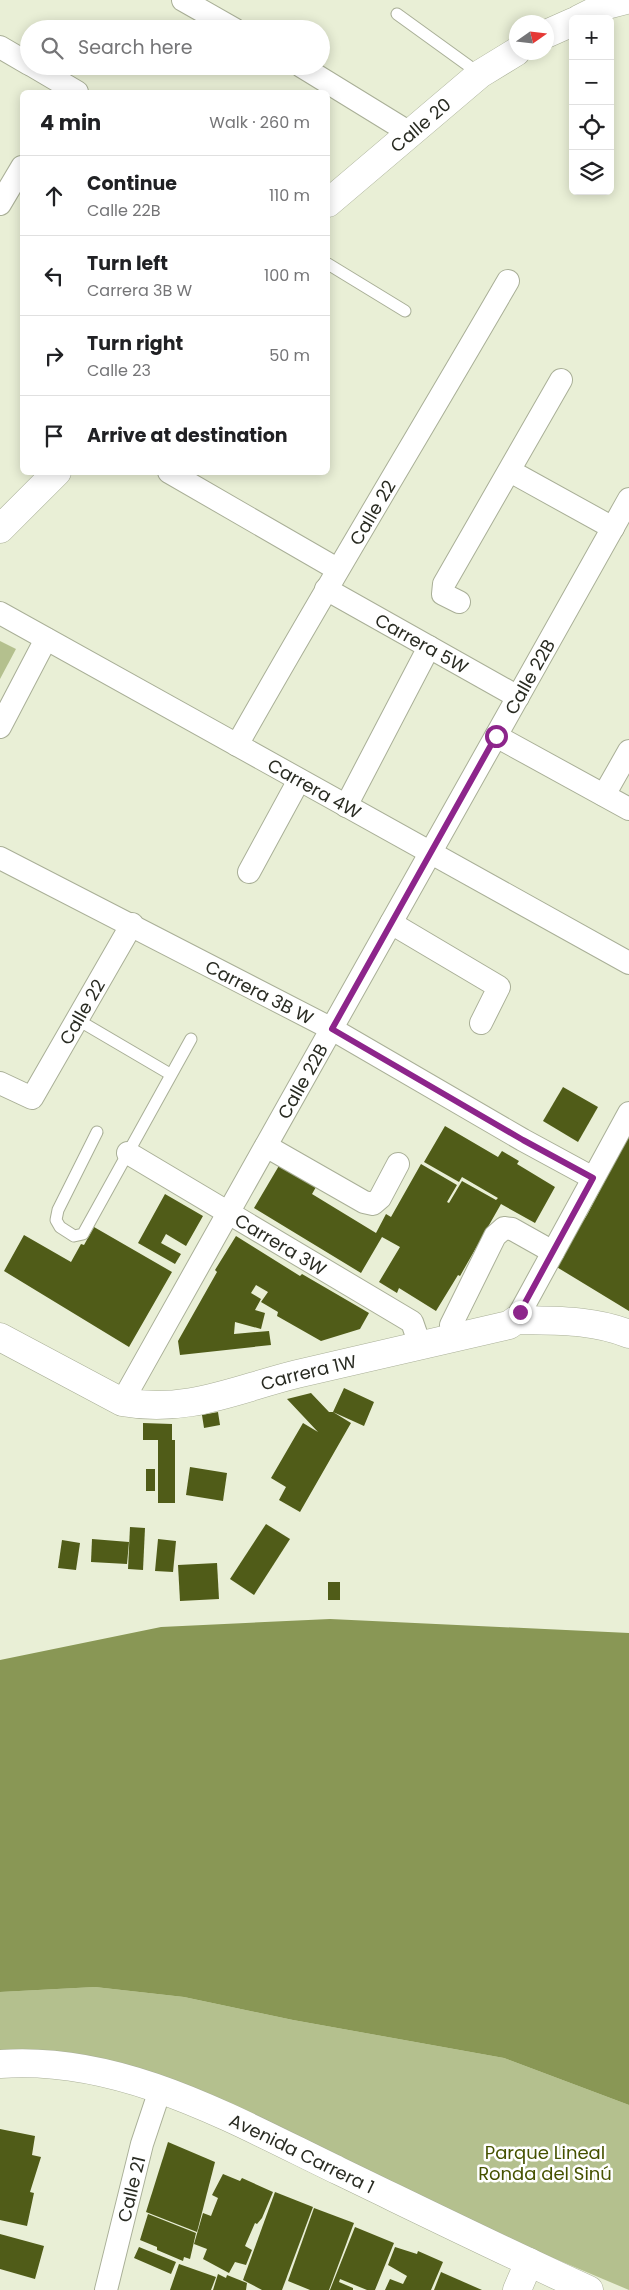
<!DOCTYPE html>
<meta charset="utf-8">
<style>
body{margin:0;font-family:Poppins,sans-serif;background:#f6f6f6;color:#202124}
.controls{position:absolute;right:15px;top:15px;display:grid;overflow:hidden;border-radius:8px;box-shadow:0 2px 12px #0003}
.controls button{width:45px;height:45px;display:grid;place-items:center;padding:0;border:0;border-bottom:1px solid #e0e0e0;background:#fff;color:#202124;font:25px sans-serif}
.compass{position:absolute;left:509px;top:15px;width:45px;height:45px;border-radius:50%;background:#fff;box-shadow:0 2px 12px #0003;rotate:76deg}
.stop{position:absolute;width:15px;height:15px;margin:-11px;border:4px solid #8d258b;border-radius:50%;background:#fff}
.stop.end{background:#8d258b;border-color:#fff;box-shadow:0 1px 5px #0008}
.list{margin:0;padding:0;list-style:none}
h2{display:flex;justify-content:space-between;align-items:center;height:65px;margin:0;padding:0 20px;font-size:21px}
h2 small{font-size:16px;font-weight:400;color:#757577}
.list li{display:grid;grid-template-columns:32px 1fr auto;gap:15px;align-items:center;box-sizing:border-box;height:80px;padding:0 20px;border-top:1px solid #e0e0e0}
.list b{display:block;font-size:19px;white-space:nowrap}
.list p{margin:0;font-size:16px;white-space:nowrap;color:#757577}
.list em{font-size:16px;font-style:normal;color:#757577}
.icon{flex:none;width:28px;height:28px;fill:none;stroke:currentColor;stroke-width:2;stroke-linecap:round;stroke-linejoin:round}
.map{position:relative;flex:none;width:629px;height:2290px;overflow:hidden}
.search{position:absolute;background:#fff;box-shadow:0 2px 12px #0003;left:20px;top:20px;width:310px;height:55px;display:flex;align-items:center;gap:12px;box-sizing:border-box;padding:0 18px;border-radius:28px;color:#757577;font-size:19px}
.panel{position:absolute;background:#fff;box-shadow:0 2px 12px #0003;left:20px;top:90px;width:310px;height:385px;border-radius:8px}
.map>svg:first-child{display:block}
.green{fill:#b4c08e}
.water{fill:#899755}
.building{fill:#505c18}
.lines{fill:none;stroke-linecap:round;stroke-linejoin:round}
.lane-casing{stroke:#a9af97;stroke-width:13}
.street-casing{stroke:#a9af97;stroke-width:24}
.secondary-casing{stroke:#a9af97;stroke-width:29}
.lane{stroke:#fff;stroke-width:11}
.street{stroke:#fff;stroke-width:22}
.secondary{stroke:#fff;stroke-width:28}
.route{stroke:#8d258b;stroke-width:6}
.labels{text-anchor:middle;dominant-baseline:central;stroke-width:5;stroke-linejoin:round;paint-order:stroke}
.street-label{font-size:18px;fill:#292b22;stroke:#fff}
.park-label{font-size:18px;fill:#465200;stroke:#fff}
</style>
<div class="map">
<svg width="629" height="2290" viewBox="0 0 629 2290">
<rect width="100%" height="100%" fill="#e9efd6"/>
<!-- green -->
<g class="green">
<polygon points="0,641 16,649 0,679"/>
<polygon points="95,1987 184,1997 293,2020 504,2058 629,2105 629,2290 539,2252 252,2120 0,2052 0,1992"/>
</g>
<!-- water -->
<polygon class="water" points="330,1619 629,1633 629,2105 504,2058 293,2020 184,1997 95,1987 0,1992 0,1660 161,1627"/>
<!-- building -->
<g class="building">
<polygon points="563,1087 598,1107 578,1142 543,1121"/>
<polygon points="445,1126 498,1157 502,1151 519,1161 517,1164 555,1187 535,1223 501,1204 460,1276 458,1275 436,1311 399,1288 397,1293 379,1282 400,1247 382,1237 361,1273 254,1208 280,1164 316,1187 312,1194 376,1233 386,1214 391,1217 421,1164 457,1185 447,1202 449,1203 462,1181 496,1200 498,1198 462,1177 459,1182 424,1162"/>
<polygon points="629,1135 629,1311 555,1266 587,1215"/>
<polygon points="165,1194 203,1216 186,1246 166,1234 161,1243 181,1254 175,1264 138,1243"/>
<polygon points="94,1227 172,1272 129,1347 4,1271 24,1235 71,1262 81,1244 84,1245"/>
<polygon points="236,1236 300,1276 302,1274 369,1313 360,1329 321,1341 277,1316 278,1312 261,1302 268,1292 256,1285 251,1293 261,1299 255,1310 265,1313 261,1329 235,1322 234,1334 269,1331 271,1345 180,1355 178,1341 217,1272 215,1270"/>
<polygon points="344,1388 374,1402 364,1426 333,1412 351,1423 300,1512 279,1500 286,1487 271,1478 303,1423 318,1432 287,1399 311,1393 329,1412 333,1412"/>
<polygon points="218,1412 220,1425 204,1428 202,1415"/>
<polygon points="143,1423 172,1424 172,1440 175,1440 175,1503 158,1503 158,1440 143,1440"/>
<polygon points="190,1467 227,1473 223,1501 186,1495"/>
<rect x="146" y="1469" width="9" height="22"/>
<polygon points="266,1524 290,1539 254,1595 230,1579"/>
<polygon points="130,1527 145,1528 143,1570 128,1569"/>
<polygon points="92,1539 129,1542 127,1564 91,1562"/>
<polygon points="158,1539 176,1541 173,1572 155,1571"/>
<polygon points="62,1540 80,1543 76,1570 58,1568"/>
<polygon points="217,1563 219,1599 180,1601 178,1565"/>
<rect x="328" y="1582" width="12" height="18"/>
<polygon points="0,2129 35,2136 32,2155 41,2157 30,2192 34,2193 27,2226 0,2220"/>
<polygon points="168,2142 215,2162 197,2232 146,2212"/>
<polygon points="223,2174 240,2181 242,2178 273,2192 262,2218 257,2224 255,2223 245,2246 252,2250 246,2265 235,2262 229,2273 203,2259 207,2249 194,2244 203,2213 211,2216 218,2198 212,2195"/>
<polygon points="275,2192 313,2207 282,2290 262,2290 243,2280"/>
<polygon points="314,2208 354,2223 329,2290 310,2290 288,2281"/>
<polygon points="148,2214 196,2233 190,2259 184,2257 183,2261 157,2250 157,2247 140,2240"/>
<polygon points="355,2227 394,2243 375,2290 367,2290 340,2279 339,2282 353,2288 353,2290 330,2290"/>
<polygon points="0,2234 44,2246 35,2279 0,2269"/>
<polygon points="139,2247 176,2262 171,2274 134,2258"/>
<polygon points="395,2247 417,2254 418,2251 443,2262 431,2290 385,2290 390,2279 403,2284 407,2276 388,2265"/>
<polygon points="179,2264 216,2277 211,2290 170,2290"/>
<polygon points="441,2272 482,2290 434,2290"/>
<polygon points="218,2274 226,2278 227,2275 247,2283 246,2290 213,2290"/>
</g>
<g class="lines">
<!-- lane casing -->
<g class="lane-casing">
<g id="lane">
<polyline points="397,14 480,74"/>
<polyline points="328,264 405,311"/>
<polyline points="78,1020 170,1074"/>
<polyline points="97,1132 58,1210 56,1220 60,1227 74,1236 83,1234 191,1039"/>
</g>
</g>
<!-- street casing -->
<g class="street-casing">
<g id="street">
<polyline points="183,0 234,29"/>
<polyline points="0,47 29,64"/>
<polyline points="33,66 77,92"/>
<polyline points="301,66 410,133"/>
<polyline points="0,204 22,167"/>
<polyline points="510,471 613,528"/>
<polyline points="169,472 337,569"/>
<path id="s1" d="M326 589 518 697"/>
<polyline points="459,602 443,594 444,584 561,380"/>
<path id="s2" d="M0 613 629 963"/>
<polyline points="0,727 46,639"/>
<polyline points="496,736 629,809"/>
<path id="s3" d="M237 745C325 589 418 436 508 281"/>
<polyline points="604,795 629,751"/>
<polyline points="346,806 429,647"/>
<path id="s4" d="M0 858 332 1029 523 1140 593 1178"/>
<polyline points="249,872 299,780"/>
<polyline points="391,923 499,987 481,1023"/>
<path id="s5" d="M0 1083 32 1098 132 924"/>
<polyline points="266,1146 364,1202 373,1204 380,1198 398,1164"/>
<path id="s6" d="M128 1153 412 1322 420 1345"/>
<polyline points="516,1320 629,1113"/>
<polyline points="453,1337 451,1325 495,1236 504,1228 512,1229 553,1252"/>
<path id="s7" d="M122 1402 629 499"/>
<path id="s8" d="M106 2290 142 2144 160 2090"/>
</g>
</g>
<!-- secondary casing -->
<g class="secondary-casing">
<g id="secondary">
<polyline points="579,19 607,5 626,0"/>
<polyline points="546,34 573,22"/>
<path id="s9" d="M328 203 480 74 516 52"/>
<polyline points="0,529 57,472"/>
<path id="s10" d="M0 1337 122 1402C187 1414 236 1389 297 1374 368 1357 439 1341 509 1325L516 1320C555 1321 592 1319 629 1334"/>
<path id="s11" d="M0 2064C122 2055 233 2120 339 2171 422 2211 505 2252 589 2290"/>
<polyline points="517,2290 529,2262"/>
</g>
</g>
<!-- lane -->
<use href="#lane" class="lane"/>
<!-- street -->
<use href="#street" class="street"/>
<!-- secondary -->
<use href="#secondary" class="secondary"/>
</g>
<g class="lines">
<!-- route -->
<polyline class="route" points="496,736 332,1029 523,1140 593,1178 520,1312"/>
</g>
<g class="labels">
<!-- street labels -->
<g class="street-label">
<text stroke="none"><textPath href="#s9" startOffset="121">Calle 20</textPath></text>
<text stroke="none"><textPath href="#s3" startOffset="269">Calle 22</textPath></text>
<text stroke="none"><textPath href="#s1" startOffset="110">Carrera 5W</textPath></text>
<text stroke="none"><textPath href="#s7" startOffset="832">Calle 22B</textPath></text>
<text stroke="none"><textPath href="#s2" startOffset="360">Carrera 4W</textPath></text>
<text stroke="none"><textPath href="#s4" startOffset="292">Carrera 3B W</textPath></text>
<text stroke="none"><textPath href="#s5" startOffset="135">Calle 22</textPath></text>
<text stroke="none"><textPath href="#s7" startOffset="368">Calle 22B</textPath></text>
<text stroke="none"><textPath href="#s6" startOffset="178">Carrera 3W</textPath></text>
<text stroke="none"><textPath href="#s10" startOffset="329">Carrera 1W</textPath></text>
<text stroke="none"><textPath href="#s11" startOffset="319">Avenida Carrera 1</textPath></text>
<text stroke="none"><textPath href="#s8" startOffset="104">Calle 21</textPath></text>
</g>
<!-- park labels -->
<g class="park-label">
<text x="545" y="2152">Parque Lineal<tspan x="545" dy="21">Ronda del Sinú</tspan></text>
</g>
</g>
</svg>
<div class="controls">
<button>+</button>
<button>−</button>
<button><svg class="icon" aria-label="locate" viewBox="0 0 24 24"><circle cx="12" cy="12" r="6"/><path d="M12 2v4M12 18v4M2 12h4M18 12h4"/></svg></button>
<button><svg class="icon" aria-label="layers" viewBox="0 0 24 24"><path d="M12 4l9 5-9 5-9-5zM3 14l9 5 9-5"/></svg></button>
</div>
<svg class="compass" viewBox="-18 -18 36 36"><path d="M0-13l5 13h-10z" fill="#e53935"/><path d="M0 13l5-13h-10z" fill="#757577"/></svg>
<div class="stop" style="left:496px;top:736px"></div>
<div class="stop end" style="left:520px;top:1312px"></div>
<div class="search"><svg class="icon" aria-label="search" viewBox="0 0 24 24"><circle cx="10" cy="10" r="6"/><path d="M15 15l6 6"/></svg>Search here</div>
<section class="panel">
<h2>4 min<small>Walk · 260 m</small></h2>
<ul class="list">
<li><svg class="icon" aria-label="ahead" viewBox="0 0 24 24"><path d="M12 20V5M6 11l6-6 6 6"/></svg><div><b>Continue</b><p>Calle 22B</p></div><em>110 m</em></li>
<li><svg class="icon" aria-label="left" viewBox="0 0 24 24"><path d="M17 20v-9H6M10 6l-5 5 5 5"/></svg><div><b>Turn left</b><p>Carrera 3B W</p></div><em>100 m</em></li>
<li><svg class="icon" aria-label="right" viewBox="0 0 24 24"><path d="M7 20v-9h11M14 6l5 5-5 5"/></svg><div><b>Turn right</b><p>Calle 23</p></div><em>50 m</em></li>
<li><svg class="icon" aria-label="arrive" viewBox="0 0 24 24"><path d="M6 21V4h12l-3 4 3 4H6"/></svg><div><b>Arrive at destination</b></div></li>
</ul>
</section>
</div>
